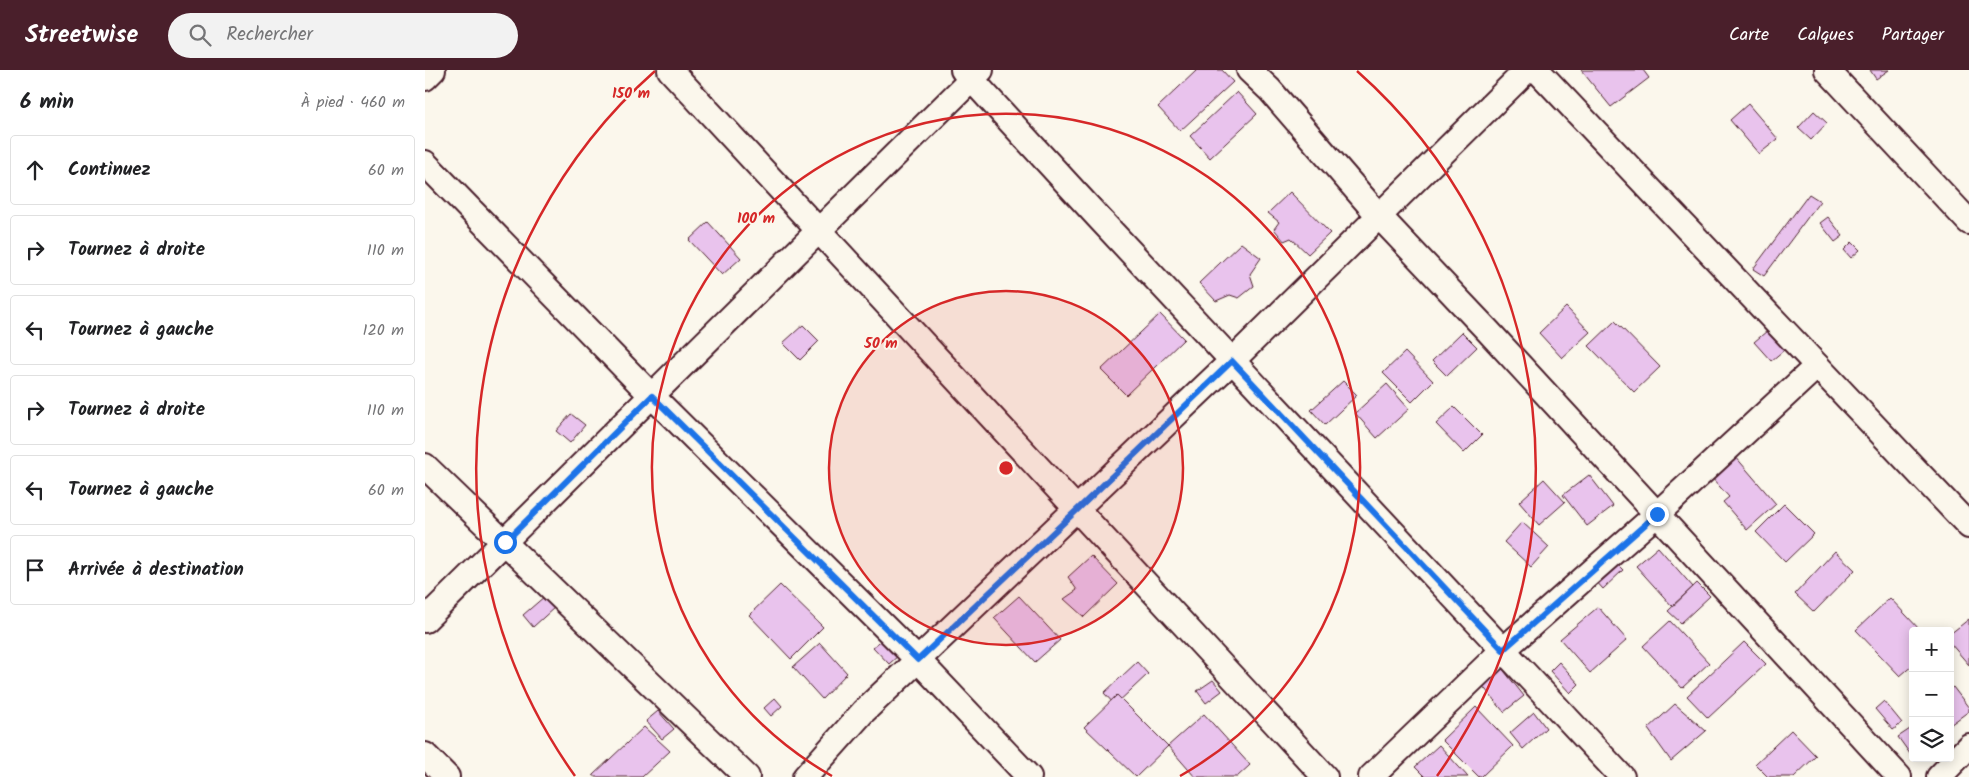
<!DOCTYPE html>
<html lang="fr">
<meta charset="utf-8">
<style>
body{margin:0;font-family:Kalam,sans-serif;background:#f2f2f2;color:#202124}
.controls{position:absolute;right:15px;bottom:15px;display:grid;overflow:hidden;border-radius:5px;box-shadow:0 2px 12px #0003}
.controls button{width:45px;height:45px;display:grid;place-items:center;padding:0;border:0;border-bottom:1px solid #e0e0e0;background:#fff;color:#202124;font:25px sans-serif}
.stop{position:absolute;width:15px;height:15px;margin:-11px;border:4px solid #1a73e8;border-radius:50%;background:#fff}
.stop.end{background:#1a73e8;border-color:#fff;box-shadow:0 1px 5px #0008}
.list{margin:0;padding:0;list-style:none}
h2{display:flex;justify-content:space-between;align-items:center;height:65px;margin:0;padding:0 20px;font-size:21px}
h2 small{font-size:16px;font-weight:400;color:#757577}
.list li{display:grid;grid-template-columns:32px 1fr auto;gap:15px;align-items:center;box-sizing:border-box;height:70px;margin:0 10px 10px;padding:0 10px;border:1px solid #e0e0e0;border-radius:5px}
.list b{display:block;font-size:19px;white-space:nowrap}
.list em{font-size:16px;font-style:normal;color:#757577}
.icon{flex:none;width:28px;height:28px;fill:none;stroke:currentColor;stroke-width:2;stroke-linecap:round;stroke-linejoin:round}
.map{position:relative;flex:none;width:1544px;height:707px;overflow:hidden}
header{display:flex;align-items:center;gap:30px;box-sizing:border-box;height:70px;padding:0 25px;background:#4a1f2b;color:#fff}
header strong{font-size:24px}
nav{display:flex;gap:28px;margin-inline-start:auto;font-size:18px}
.search{width:350px;height:45px;background:#f2f2f2;display:flex;align-items:center;gap:12px;box-sizing:border-box;padding:0 18px;border-radius:28px;color:#757577;font-size:19px}
main{display:flex}
aside{flex:1;background:#fff}
.map>svg:first-child{display:block}
.building{fill:#e9c3ed;stroke:#4a1f2b}
.lines{fill:none;stroke-linecap:round;stroke-linejoin:round}
.street-casing{stroke:#4a1f2b;stroke-width:28}
.street{stroke:#fbf7ec;stroke-width:24}
.route{stroke:#1a73e8;stroke-width:6}
.ring{fill:none;stroke:#d62828;stroke-width:2.5}
.centre{fill:#d62828;stroke:#fbf7ec;stroke-width:2.5}
.ring-label{font-size:15px;text-anchor:middle;font-weight:bold;fill:#d62828;stroke:#fbf7ec;stroke-width:4;stroke-linejoin:round;paint-order:stroke}
</style>
<header>
<strong>Streetwise</strong>
<div class="search"><svg class="icon" aria-label="search" viewBox="0 0 24 24"><circle cx="10" cy="10" r="6"/><path d="M15 15l6 6"/></svg>Rechercher</div>
<nav><a>Carte</a><a>Calques</a><a>Partager</a></nav>
</header>
<main>
<aside>
<h2>6 min<small>À pied · 460 m</small></h2>
<ul class="list">
<li><svg class="icon" aria-label="ahead" viewBox="0 0 24 24"><path d="M12 20V5M6 11l6-6 6 6"/></svg><div><b>Continuez</b></div><em>60 m</em></li>
<li><svg class="icon" aria-label="right" viewBox="0 0 24 24"><path d="M7 20v-9h11M14 6l5 5-5 5"/></svg><div><b>Tournez à droite</b></div><em>110 m</em></li>
<li><svg class="icon" aria-label="left" viewBox="0 0 24 24"><path d="M17 20v-9H6M10 6l-5 5 5 5"/></svg><div><b>Tournez à gauche</b></div><em>120 m</em></li>
<li><svg class="icon" aria-label="right" viewBox="0 0 24 24"><path d="M7 20v-9h11M14 6l5 5-5 5"/></svg><div><b>Tournez à droite</b></div><em>110 m</em></li>
<li><svg class="icon" aria-label="left" viewBox="0 0 24 24"><path d="M17 20v-9H6M10 6l-5 5 5 5"/></svg><div><b>Tournez à gauche</b></div><em>60 m</em></li>
<li><svg class="icon" aria-label="arrive" viewBox="0 0 24 24"><path d="M6 21V4h12l-3 4 3 4H6"/></svg><div><b>Arrivée à destination</b></div></li>
</ul>
</aside>
<div class="map">
<svg width="1544" height="707" viewBox="0 0 1544 707">
<rect width="100%" height="100%" fill="#fbf7ec"/>
<filter id="ink" filterUnits="userSpaceOnUse"><feTurbulence type="fractalNoise" baseFrequency=".02" numOctaves="2"/><feDisplacementMap in="SourceGraphic" scale="10" xChannelSelector="R" yChannelSelector="G"/><feConvolveMatrix kernelMatrix="1 2 1 2 8 2 1 2 1" color-interpolation-filters="sRGB"/></filter>
<g filter="url(#ink)">
<!-- building -->
<g class="building">
<polygon points="772,0 797,0 808,12 755,61 733,37"/>
<polygon points="1156,0 1218,0 1224,8 1186,37"/>
<polygon points="1445,0 1464,0 1451,9"/>
<polygon points="812,22 832,44 785,88 765,66"/>
<polygon points="1323,34 1353,69 1334,84 1305,50"/>
<polygon points="1389,41 1402,53 1386,70 1373,58"/>
<polygon points="865,122 905,163 883,184 866,168 859,171 849,159 854,152 843,143"/>
<polygon points="1384,124 1395,131 1339,206 1328,199"/>
<polygon points="1403,147 1418,166 1410,172 1395,153"/>
<polygon points="283,152 316,188 297,205 264,170"/>
<polygon points="1427,172 1435,180 1426,188 1419,180"/>
<polygon points="816,173 836,188 825,204 829,216 814,228 805,225 791,231 774,213"/>
<polygon points="1141,237 1165,262 1137,288 1114,263"/>
<polygon points="735,244 759,269 701,325 676,300"/>
<polygon points="1190,251 1235,297 1209,322 1164,276"/>
<polygon points="378,255 394,271 375,290 358,273"/>
<polygon points="1342,261 1359,280 1346,291 1329,272"/>
<polygon points="1037,262 1052,277 1022,306 1007,291"/>
<polygon points="980,282 1008,311 987,332 958,303"/>
<polygon points="918,311 932,325 900,355 886,340"/>
<polygon points="962,314 984,339 952,368 930,343"/>
<polygon points="1029,337 1057,365 1039,383 1011,354"/>
<polygon points="146,344 160,355 145,373 131,361"/>
<polygon points="1310,386 1351,434 1322,460 1298,432 1304,427 1286,407"/>
<polygon points="1164,405 1188,436 1162,456 1138,425"/>
<polygon points="1119,409 1140,432 1114,455 1094,432"/>
<polygon points="1359,434 1389,464 1360,492 1331,462"/>
<polygon points="1097,452 1124,477 1106,497 1079,472"/>
<polygon points="1233,477 1268,517 1247,536 1211,496"/>
<polygon points="1410,481 1430,500 1389,542 1370,524"/>
<polygon points="666,486 693,514 659,547 639,529 652,520 643,507"/>
<polygon points="1190,492 1198,500 1178,519 1170,510"/>
<polygon points="1272,513 1285,526 1256,553 1243,541"/>
<polygon points="355,515 398,557 366,589 324,545"/>
<polygon points="120,526 130,537 108,557 98,545"/>
<polygon points="594,526 635,570 610,592 569,548"/>
<polygon points="1465,528 1496,561 1488,561 1488,595 1475,606 1431,560"/>
<polygon points="1173,537 1202,570 1165,603 1135,569"/>
<polygon points="1544,549 1544,595 1525,573 1525,564"/>
<polygon points="1245,551 1284,593 1257,618 1218,576"/>
<polygon points="459,568 474,585 464,594 448,577"/>
<polygon points="1319,572 1341,594 1283,648 1262,626"/>
<polygon points="395,573 422,603 397,629 368,597"/>
<polygon points="712,592 723,604 690,635 679,623"/>
<polygon points="1134,592 1154,614 1145,623 1125,601"/>
<polygon points="1076,597 1099,626 1079,642 1056,614"/>
<polygon points="788,610 797,621 781,633 772,621"/>
<polygon points="1528,617 1544,638 1544,641 1525,655 1525,619"/>
<polygon points="692,625 743,676 711,707 659,657"/>
<polygon points="350,628 357,636 346,646 339,638"/>
<polygon points="1459,631 1477,653 1468,660 1450,639"/>
<polygon points="1250,634 1281,661 1246,691 1223,659"/>
<polygon points="1051,637 1088,676 1056,707 1054,707 1017,670"/>
<polygon points="233,641 249,659 237,669 221,651"/>
<polygon points="1109,642 1121,658 1098,679 1085,663"/>
<polygon points="779,644 825,695 812,707 770,707 743,676"/>
<polygon points="219,657 245,681 217,707 171,707 168,705"/>
<polygon points="1488,657 1488,688 1473,667"/>
<polygon points="1366,660 1391,686 1369,707 1343,707 1330,694"/>
<polygon points="1014,675 1043,707 1000,707 990,697"/>
</g>
<g class="lines">
<!-- street casing -->
<g class="street-casing">
<g id="street">
<polyline points="245,0 900,707"/>
<polyline points="538,0 672,146 1197,707"/>
<polyline points="824,0 845,20 954,146 1064,262 1474,707"/>
<polyline points="1112,0 1544,456"/>
<polyline points="1402,0 1544,152"/>
<polyline points="0,8 8,0"/>
<polyline points="0,93 227,326 493,590 604,707"/>
<polyline points="0,396 322,707"/>
<polyline points="0,550 556,0"/>
<polyline points="0,685 22,707"/>
<polyline points="380,707 438,642 807,291 1102,0"/>
<polyline points="946,707 1078,580 1232,444 1392,296"/>
<polyline points="1514,707 1544,676"/>
</g>
</g>
<!-- street -->
<use href="#street" class="street"/>
</g>
</g>
<g class="lines" filter="url(#ink)">
<!-- route -->
<polyline class="route" points="80,472 227,326 493,590 652,440 807,291 1078,580 1232,444"/>
</g>
<!-- distance rings -->
<circle cx="581" cy="398" r="177" fill="#d62828" fill-opacity=".12"/>
<g class="ring">
<circle cx="581" cy="398" r="177"/>
<path d="M407 706A354 354 0 1 1 755 706"/>
<path d="M150 706A530 530 0 0 1 230 1M932 1A530 530 0 0 1 1012 706"/>
</g>
<circle cx="581" cy="398" r="8" class="centre"/>
<g class="ring-label">
<text x="206" y="28">150 m</text>
<text x="331" y="153">100 m</text>
<text x="456" y="278">50 m</text>
</g>
</svg>
<div class="controls">
<button>+</button>
<button>−</button>
<button><svg class="icon" aria-label="layers" viewBox="0 0 24 24"><path d="M12 4l9 5-9 5-9-5zM3 14l9 5 9-5"/></svg></button>
</div>
<div class="stop" style="left:80px;top:472px"></div>
<div class="stop end" style="left:1232px;top:444px"></div>
</div>
</main>
